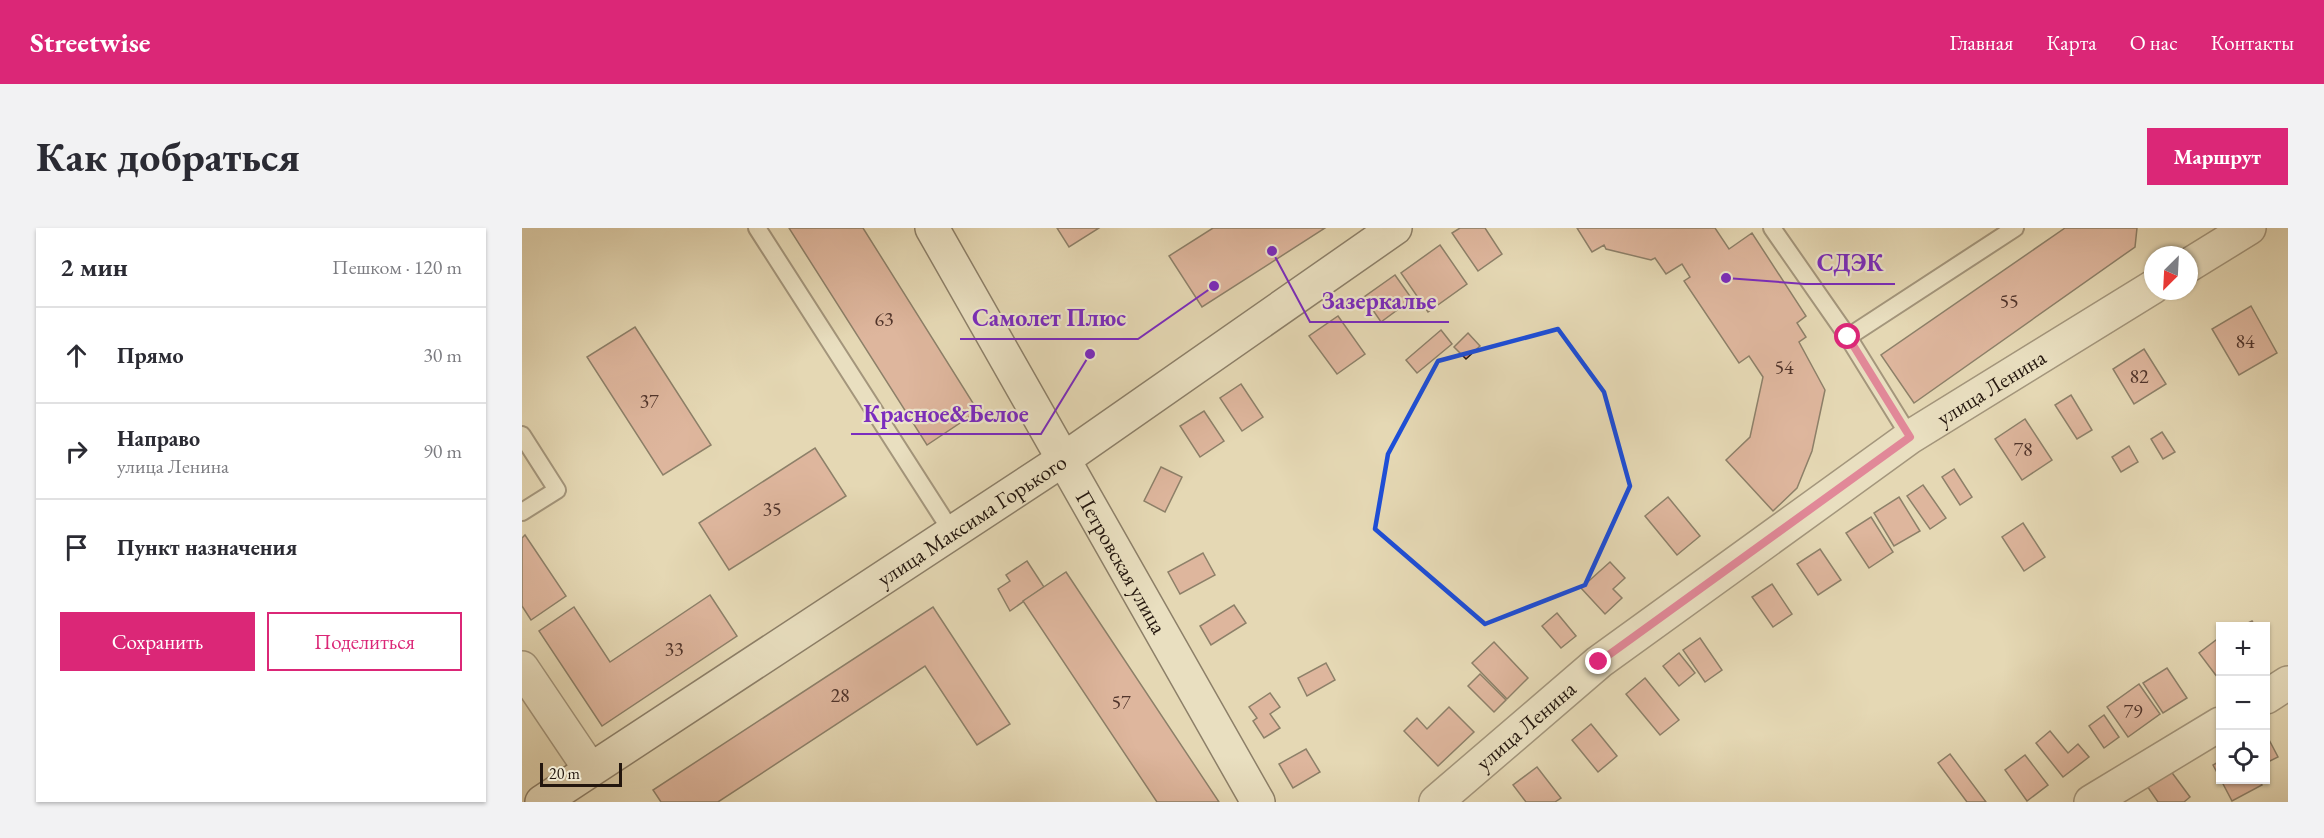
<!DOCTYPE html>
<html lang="ru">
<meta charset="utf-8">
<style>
body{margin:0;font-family:"EB Garamond",serif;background:#f2f2f3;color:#2b2b33}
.controls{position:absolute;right:18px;bottom:18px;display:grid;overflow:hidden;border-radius:0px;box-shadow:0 2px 4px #0004}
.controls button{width:54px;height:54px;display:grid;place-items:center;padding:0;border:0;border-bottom:2px solid #e1e1e2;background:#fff;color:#2b2b33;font:30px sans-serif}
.compass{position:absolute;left:1622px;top:18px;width:54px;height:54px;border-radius:50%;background:#fff;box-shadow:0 2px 4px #0004;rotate:204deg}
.scale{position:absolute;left:18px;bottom:15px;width:82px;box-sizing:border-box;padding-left:6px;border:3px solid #23160e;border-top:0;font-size:16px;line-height:21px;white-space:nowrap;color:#23160e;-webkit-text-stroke:4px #eee6ce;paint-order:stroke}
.stop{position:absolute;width:18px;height:18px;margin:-14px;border:4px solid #db2777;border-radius:50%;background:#fff}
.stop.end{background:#db2777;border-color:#fff;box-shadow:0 2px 6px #0008}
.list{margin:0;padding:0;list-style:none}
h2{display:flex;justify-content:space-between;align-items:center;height:78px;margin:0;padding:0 24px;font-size:26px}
h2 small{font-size:20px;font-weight:400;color:#7c7c81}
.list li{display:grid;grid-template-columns:39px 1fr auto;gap:18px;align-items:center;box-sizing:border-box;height:96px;padding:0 24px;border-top:2px solid #e1e1e2}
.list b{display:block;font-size:22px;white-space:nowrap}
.list p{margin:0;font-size:20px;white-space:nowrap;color:#7c7c81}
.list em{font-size:20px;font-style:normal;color:#7c7c81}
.actions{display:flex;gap:12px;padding:18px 24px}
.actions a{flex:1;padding:14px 0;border:2px solid #db2777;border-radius:0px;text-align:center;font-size:21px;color:#db2777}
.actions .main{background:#db2777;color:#fff}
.icon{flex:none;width:33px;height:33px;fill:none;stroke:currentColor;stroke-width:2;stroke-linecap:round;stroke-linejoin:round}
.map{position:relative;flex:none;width:1766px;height:574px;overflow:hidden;border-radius:0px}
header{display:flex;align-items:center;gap:36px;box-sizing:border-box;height:84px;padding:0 30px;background:#db2777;color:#fff}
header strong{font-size:28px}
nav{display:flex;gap:33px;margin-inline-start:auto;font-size:21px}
.intro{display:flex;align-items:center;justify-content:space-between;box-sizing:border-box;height:144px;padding:0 36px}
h1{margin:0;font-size:42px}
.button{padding:15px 27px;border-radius:0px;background:#db2777;color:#fff;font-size:21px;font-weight:700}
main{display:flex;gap:36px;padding:0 36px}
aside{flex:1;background:#fff;border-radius:0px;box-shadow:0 2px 4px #0004}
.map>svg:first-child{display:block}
.building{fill:#d68d82;stroke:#23160e;stroke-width:1.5}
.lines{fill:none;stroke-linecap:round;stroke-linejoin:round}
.lane-casing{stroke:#544638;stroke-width:20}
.street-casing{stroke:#544638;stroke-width:36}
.secondary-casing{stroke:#23160e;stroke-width:36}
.lane{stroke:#eee6ce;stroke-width:16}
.street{stroke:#eee6ce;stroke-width:33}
.secondary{stroke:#eee6ce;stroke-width:33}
.route{stroke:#db2777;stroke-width:8}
.marked{fill:none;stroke:#1d4ed8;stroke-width:4.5;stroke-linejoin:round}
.labels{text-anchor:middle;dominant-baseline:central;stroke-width:4.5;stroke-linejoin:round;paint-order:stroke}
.number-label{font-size:20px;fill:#50342b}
.street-label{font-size:22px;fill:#23160e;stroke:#eee6ce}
.leader{fill:none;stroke:#7b2cbf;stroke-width:2}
.callout-dot{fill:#7b2cbf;stroke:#eee6ce;stroke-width:2}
.callout-label{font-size:24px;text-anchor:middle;font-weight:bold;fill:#7b2cbf;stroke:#eee6ce;stroke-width:4.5;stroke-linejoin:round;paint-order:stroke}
</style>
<header>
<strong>Streetwise</strong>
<nav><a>Главная</a><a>Карта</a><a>О нас</a><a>Контакты</a></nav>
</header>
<div class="intro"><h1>Как добраться</h1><a class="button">Маршрут</a></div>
<main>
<aside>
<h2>2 мин<small>Пешком · 120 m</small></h2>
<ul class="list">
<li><svg class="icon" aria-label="ahead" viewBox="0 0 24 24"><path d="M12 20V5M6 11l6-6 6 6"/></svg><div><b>Прямо</b></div><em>30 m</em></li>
<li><svg class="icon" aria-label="right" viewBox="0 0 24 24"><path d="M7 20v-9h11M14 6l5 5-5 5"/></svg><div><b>Направо</b><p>улица Ленина</p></div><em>90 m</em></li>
<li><svg class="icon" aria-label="arrive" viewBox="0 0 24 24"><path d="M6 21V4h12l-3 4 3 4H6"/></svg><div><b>Пункт назначения</b></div></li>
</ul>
<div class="actions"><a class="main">Сохранить</a><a>Поделиться</a></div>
</aside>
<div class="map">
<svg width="1766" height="574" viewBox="0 0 1766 574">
<rect width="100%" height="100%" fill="#e5d8b4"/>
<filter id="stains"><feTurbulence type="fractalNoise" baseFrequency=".00333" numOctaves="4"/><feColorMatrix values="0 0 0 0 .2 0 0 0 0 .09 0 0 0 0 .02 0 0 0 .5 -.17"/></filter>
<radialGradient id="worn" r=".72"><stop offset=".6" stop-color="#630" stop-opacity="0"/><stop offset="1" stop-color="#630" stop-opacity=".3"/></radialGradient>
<!-- building -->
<g class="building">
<polygon points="267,0 341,0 456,183 405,217"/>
<polygon points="535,0 577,0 547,19"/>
<polygon points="691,0 803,0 680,79 647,28"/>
<polygon points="938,0 963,0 980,26 956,43 930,5"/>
<polygon points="1055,0 1193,0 1207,21 1230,5 1284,88 1275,95 1284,109 1277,114 1303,162 1290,223 1275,260 1251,283 1204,232 1228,209 1241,149 1227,128 1217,135 1162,53 1168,49 1160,36 1144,46 1133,30 1129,32 1084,21 1082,17 1070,24"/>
<polygon points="1543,0 1615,0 1613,19 1392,175 1359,127"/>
<polygon points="918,17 945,56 906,84 879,45"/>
<polygon points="873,47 890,71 859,94 842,69"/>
<polygon points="1729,78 1755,125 1717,147 1690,101"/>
<polygon points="816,88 843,126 815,146 787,108"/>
<polygon points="113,99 189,217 141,247 65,129"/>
<polygon points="919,102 930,116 895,145 884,132"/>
<polygon points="946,105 958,118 944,131 932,119"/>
<polygon points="1622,121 1644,156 1612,176 1591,141"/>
<polygon points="719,156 741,189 720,203 698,170"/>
<polygon points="1549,167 1570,202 1555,211 1533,177"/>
<polygon points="682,183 702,213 678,229 658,198"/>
<polygon points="1503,191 1530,232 1500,252 1473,211"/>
<polygon points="1640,204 1653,224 1641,231 1629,211"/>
<polygon points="1607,218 1616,234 1599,244 1590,229"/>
<polygon points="293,220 324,268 207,342 177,295"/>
<polygon points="639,239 660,249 643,284 622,273"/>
<polygon points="1432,241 1450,269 1438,277 1420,249"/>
<polygon points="1401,257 1424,290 1408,301 1385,268"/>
<polygon points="1146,269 1178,308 1155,327 1123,288"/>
<polygon points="1377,269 1398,303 1372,318 1352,285"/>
<polygon points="1349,289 1371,324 1347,340 1324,305"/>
<polygon points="1501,295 1523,329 1502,343 1480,309"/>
<polygon points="3,307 44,368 9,392 0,378 0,310"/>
<polygon points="1298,321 1319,352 1296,367 1275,336"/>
<polygon points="681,325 693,347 658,366 646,344"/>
<polygon points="505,333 522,359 488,383 476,361 488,353 484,347"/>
<polygon points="1088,334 1103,350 1091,361 1100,370 1083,386 1059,360"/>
<polygon points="544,344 697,574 635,574 501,373"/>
<polygon points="1250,356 1270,386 1251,399 1230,369"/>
<polygon points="188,367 215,408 80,498 17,403 52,379 88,434"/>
<polygon points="712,377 724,395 689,417 678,398"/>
<polygon points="411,379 488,496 455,517 403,438 196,574 139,574 131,562"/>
<polygon points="1035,385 1054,408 1039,420 1020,398"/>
<polygon points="1730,393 1733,398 1720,398"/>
<polygon points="1698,409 1698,448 1696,450 1677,425"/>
<polygon points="1178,410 1200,442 1183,454 1161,422"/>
<polygon points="972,414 1006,450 985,471 950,435"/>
<polygon points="1157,425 1173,445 1157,458 1141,438"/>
<polygon points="804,435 813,452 785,468 776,450"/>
<polygon points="1645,440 1665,470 1641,485 1621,455"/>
<polygon points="958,446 984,472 972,484 946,458"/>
<polygon points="1123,450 1157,492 1138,507 1104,466"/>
<polygon points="1617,456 1638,486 1606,509 1585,479"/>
<polygon points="748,465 758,479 748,486 758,500 742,510 731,493 735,490 727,479"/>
<polygon points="927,479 952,504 916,538 882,503 895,490 905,501"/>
<polygon points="1582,487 1597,509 1582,520 1567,498"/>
<polygon points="1069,496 1095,528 1076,544 1050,512"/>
<polygon points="1528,503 1546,525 1556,516 1567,529 1541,549 1514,515"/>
<polygon points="1744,506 1756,529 1744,535"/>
<polygon points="784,521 798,544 771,560 757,536"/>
<polygon points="1428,526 1464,574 1445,574 1416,535"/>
<polygon points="1503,527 1526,557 1505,573 1483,542"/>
<polygon points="1698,533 1698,550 1691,537"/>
<polygon points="1015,539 1039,570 1033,574 1004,574 991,557"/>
<polygon points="1648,542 1668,569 1662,574 1636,574 1625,558"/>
<polygon points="1699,552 1737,552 1740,557 1710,573"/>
</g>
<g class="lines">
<!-- lane casing -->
<g class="lane-casing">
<g id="lane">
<polyline points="235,0 430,304"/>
<polyline points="1250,0 1326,109 1388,209"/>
<polyline points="1326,109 1493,0"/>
<polyline points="0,207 35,262 0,284"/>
</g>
</g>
<!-- street casing -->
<g class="street-casing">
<g id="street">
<polyline points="1667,37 1727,0"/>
<polyline points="0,440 68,541"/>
<polyline points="1744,469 1766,455"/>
<path id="s1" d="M914 574 1077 434 1388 209 1631 59"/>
<polyline points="1569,574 1698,496"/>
</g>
</g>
<!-- secondary casing -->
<g class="secondary-casing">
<g id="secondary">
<path id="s2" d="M410 0 736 574"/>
<path id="s3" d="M20 574 542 231 873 0"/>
</g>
</g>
<!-- lane -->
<use href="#lane" class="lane"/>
<!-- street -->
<use href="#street" class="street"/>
<!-- secondary -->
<use href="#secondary" class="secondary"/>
</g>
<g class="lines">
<!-- route -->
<polyline class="route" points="1077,434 1388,209 1326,109"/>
</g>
<!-- marked area -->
<path d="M0 0H1766V574H0ZM1036 101 1082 164 1108 258 1063 357 963 396 853 301 866 226 916 133Z" fill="#e5d8b4" fill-opacity=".55" fill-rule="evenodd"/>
<path class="marked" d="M1036 101 1082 164 1108 258 1063 357 963 396 853 301 866 226 916 133Z"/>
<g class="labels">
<!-- number labels -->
<g class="number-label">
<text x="1487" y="73">55</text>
<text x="362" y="91">63</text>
<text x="1723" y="113">84</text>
<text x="1262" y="139">54</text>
<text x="1617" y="148">82</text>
<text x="127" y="173">37</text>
<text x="1501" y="221">78</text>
<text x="250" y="281">35</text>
<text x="152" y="421">33</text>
<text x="318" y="467">28</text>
<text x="599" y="474">57</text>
<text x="1611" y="483">79</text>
</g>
<!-- street labels -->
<g class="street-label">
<text stroke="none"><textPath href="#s1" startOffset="694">улица Ленина</textPath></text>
<text stroke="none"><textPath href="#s3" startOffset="514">улица Максима Горького</textPath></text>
<text stroke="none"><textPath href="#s2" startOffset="384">Петровская улица</textPath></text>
<text stroke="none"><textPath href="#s1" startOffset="118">улица Ленина</textPath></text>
</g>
</g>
<!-- callouts -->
<path class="leader" d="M1204 50L1283 56H1373M750 23L788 94H927M692 58L616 111H438M568 126L519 206H329"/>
<g class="callout-dot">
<circle cx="1204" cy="50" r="6"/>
<circle cx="750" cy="23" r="6"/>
<circle cx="692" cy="58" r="6"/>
<circle cx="568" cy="126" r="6"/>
</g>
<g class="callout-label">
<text x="1328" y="43">СДЭК</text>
<text x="857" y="81">Зазеркалье</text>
<text x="527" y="98">Самолет Плюс</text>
<text x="424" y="194">Красное&amp;Белое</text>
</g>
<rect width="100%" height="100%" filter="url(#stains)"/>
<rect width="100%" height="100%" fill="url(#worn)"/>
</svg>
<div class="controls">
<button>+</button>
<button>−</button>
<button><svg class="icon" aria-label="locate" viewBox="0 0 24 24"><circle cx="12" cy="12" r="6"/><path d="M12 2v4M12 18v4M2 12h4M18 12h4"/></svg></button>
</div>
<svg class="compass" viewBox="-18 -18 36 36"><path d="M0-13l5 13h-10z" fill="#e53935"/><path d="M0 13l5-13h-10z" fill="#7c7c81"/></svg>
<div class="scale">20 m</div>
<div class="stop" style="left:1326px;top:109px"></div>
<div class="stop end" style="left:1077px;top:434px"></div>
</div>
</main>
